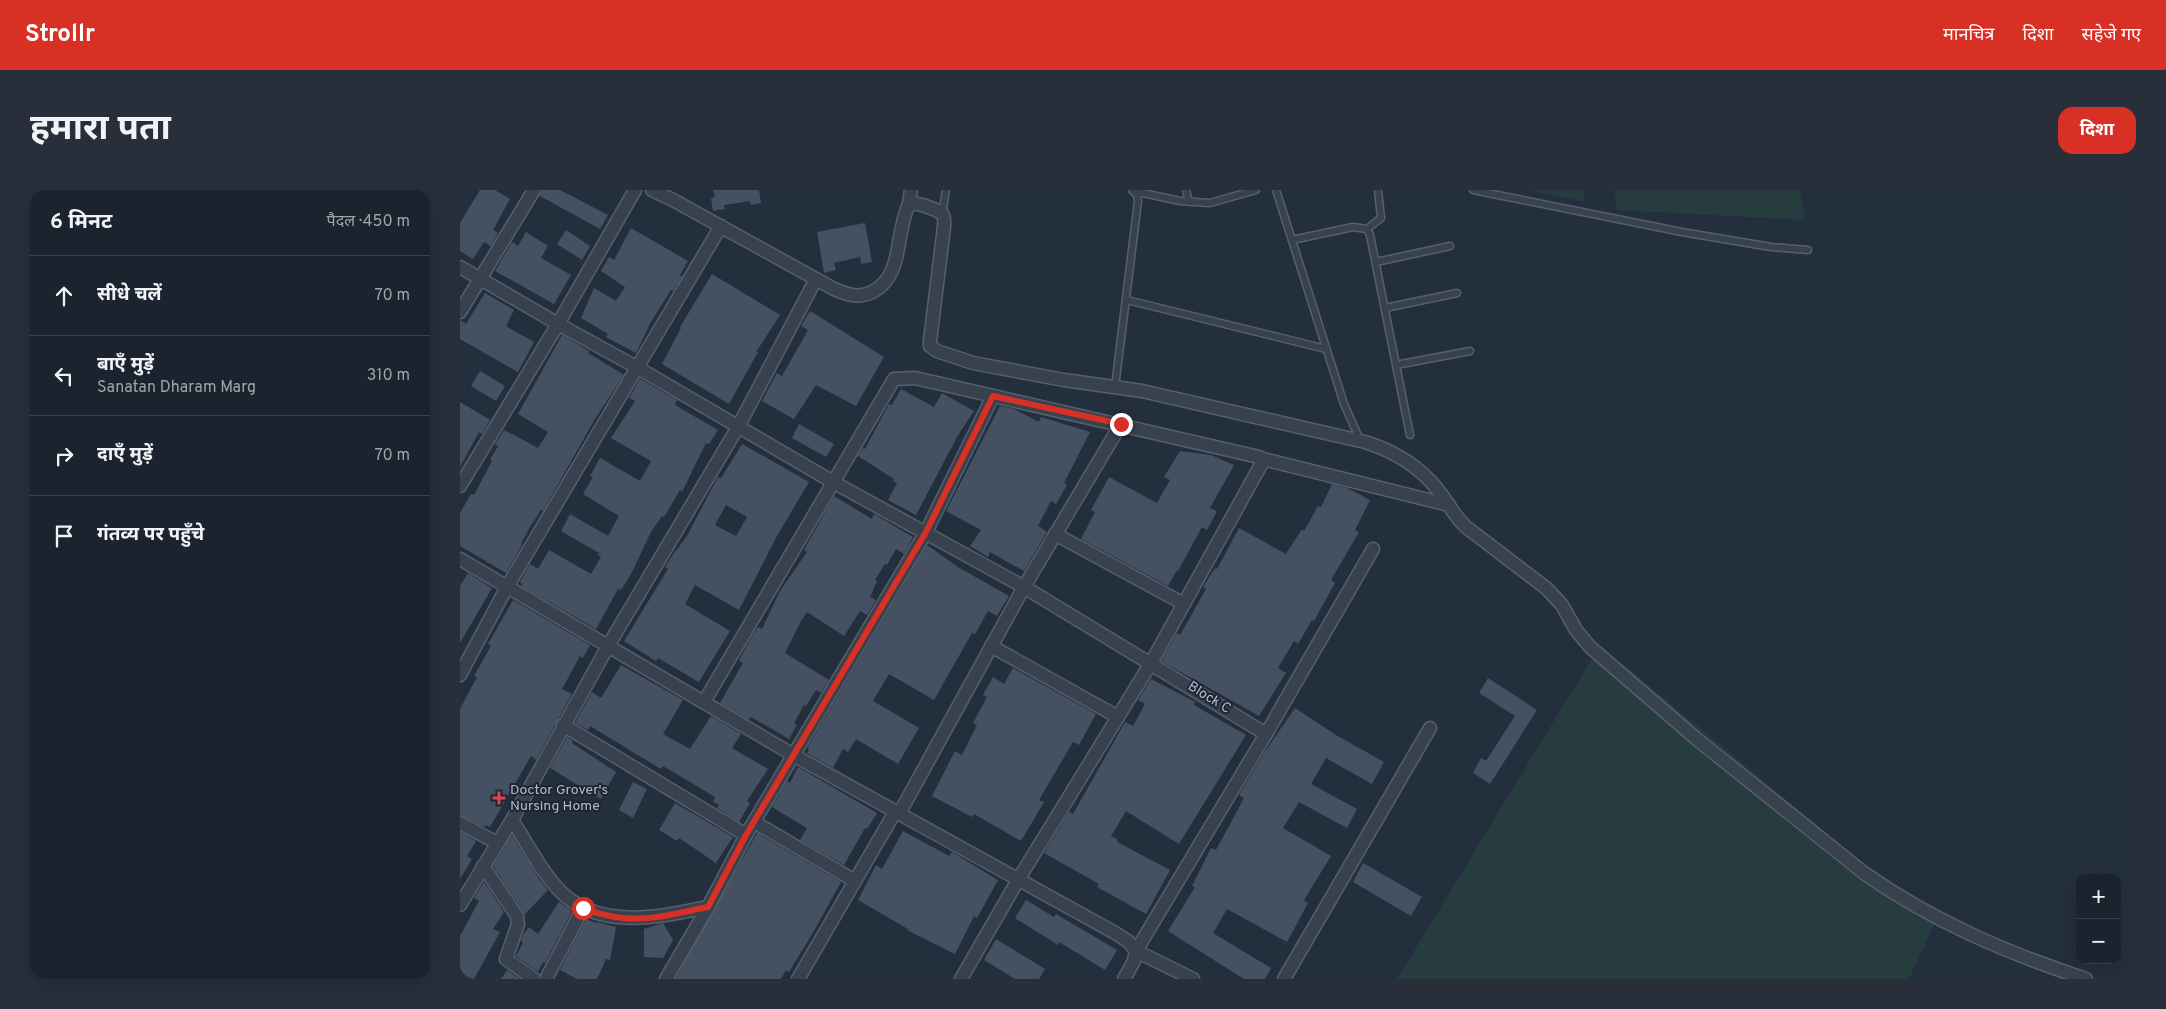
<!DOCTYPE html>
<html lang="hi">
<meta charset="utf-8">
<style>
body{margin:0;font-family:Overpass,"Noto Sans Devanagari",sans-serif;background:#282f3a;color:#f1f3f6}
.controls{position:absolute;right:15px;bottom:15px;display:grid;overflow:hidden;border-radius:10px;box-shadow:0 5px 20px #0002}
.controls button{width:45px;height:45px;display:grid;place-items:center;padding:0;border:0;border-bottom:1px solid #39404a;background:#1b232e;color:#f1f3f6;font:25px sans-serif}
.stop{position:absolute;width:15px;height:15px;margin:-11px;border:4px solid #d93025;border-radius:50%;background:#fff}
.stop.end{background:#d93025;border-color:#fff;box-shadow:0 1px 5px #0008}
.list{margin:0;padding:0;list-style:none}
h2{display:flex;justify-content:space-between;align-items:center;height:65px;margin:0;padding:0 20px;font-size:21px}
h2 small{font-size:16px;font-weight:400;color:#a0a4aa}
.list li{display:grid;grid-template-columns:32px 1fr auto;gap:15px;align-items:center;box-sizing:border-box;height:80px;padding:0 20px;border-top:1px solid #39404a}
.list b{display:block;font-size:19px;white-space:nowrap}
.list p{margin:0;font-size:16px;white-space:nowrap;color:#a0a4aa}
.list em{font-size:16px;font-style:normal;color:#a0a4aa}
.icon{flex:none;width:28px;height:28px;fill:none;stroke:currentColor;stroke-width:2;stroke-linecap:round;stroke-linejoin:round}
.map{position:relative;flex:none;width:1676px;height:789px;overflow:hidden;border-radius:15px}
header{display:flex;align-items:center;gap:30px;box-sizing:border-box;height:70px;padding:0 25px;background:#d93025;color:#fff}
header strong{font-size:24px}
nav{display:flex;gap:28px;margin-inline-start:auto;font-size:18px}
.intro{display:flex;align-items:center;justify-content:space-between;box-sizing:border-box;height:120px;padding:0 30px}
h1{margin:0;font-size:35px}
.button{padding:12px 22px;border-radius:15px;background:#d93025;color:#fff;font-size:18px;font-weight:700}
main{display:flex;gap:30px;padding:0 30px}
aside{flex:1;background:#1b232e;border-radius:15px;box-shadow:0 5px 20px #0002}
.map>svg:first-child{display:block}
.green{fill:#263c3f}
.building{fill:#455162;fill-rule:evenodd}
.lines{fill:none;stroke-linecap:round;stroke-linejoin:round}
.service-casing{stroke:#565f6c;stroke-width:9}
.minor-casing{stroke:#565f6c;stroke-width:15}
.service{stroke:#38414e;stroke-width:6}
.minor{stroke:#38414e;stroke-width:12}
.route{stroke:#d93025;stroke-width:6}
.health-dot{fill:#e0444e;stroke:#1d2633;stroke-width:2}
.labels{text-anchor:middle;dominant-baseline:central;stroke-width:4;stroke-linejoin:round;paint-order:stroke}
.street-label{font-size:14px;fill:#b4bcc9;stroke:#1d2633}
.poi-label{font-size:14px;fill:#b4bcc9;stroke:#1d2633;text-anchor:start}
</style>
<header>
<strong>Strollr</strong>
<nav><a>मानचित्र</a><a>दिशा</a><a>सहेजे गए</a></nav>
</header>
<div class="intro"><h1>हमारा पता</h1><a class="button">दिशा</a></div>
<main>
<aside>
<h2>6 मिनट<small>पैदल · 450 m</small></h2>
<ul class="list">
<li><svg class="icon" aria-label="ahead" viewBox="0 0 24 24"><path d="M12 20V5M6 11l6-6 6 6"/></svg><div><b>सीधे चलें</b></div><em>70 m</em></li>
<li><svg class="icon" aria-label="left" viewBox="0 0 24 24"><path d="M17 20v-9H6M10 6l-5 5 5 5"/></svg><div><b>बाएँ मुड़ें</b><p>Sanatan Dharam Marg</p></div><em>310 m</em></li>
<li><svg class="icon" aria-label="right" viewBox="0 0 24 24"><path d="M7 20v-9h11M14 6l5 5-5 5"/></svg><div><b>दाएँ मुड़ें</b></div><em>70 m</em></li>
<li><svg class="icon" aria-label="arrive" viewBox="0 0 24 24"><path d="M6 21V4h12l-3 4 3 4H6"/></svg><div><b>गंतव्य पर पहुँचे</b></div></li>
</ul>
</aside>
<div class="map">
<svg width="1676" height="789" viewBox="0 0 1676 789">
<rect width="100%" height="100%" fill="#242f3e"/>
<!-- green -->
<g class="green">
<polygon points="1069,0 1123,0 1125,12"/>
<polygon points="1154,0 1340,0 1345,30 1157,20"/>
<polygon points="1140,455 1475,733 1449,789 937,789"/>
</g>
<!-- building -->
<g class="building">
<polygon points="20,0 35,0 50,9 33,40 38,43 31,56 24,52 13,69 0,61 0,33"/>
<polygon points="82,0 100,0 148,25 140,39 80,6"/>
<polygon points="253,0 299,0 301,13 291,15 290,11 264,15 265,19 253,21 251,8 255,7"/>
<polygon points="405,33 412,72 401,74 400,67 374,73 376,80 364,83 357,42"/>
<polygon points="171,38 228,71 220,85 222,87 213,101 211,100 191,132 176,163 146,147 148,144 121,128 134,98 156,111 165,97 141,81 149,67 154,70"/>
<polygon points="106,40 130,56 122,70 97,54"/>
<polygon points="66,42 88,56 81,68 111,85 94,114 35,81 52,52 58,56"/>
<polygon points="252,84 320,125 296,162 298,162 269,214 202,174 221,138 220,137"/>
<polygon points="25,103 54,120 46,136 74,152 58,182 0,149 0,130 6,134"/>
<polygon points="350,121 424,167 396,216 356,195 334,229 302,211 317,183 322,186 348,140 341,136"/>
<polygon points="102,145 129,161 128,163 164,185 135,229 83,321 81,320 70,337 61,354 62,355 46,383 0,356 0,323 11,304 14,305 32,271 30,270 38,256 35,254 44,240 78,258 88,242 58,224"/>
<polygon points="20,181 45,196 36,211 11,196"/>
<polygon points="180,189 217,210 215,215 258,240 249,254 246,253 222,302 220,300 204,327 202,326 191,342 171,384 161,400 158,399 136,439 61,396 62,394 60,392 70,374 78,379 89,360 131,384 141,367 138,365 139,363 101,341 110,324 148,346 159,326 123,304 133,287 130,286 140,268 180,291 191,271 151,248 175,211 169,208"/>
<polygon points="441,199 474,217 482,203 514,221 497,247 456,325 428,310 437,293 433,291 434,289 398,266 403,258 405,259 429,214 432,215"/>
<polygon points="0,212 30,230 22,244 19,242 0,277"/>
<polygon points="540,216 554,219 579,232 581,227 630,242 604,293 607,295 596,314 591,311 578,336 587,342 564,381 530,362 528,367 510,356 521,340 486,321"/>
<polygon points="339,234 374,254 366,267 332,248"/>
<path d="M282 254 349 292 317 346 279 420 235 395 225 414 270 441 239 492 198 468 196 471 164 451 208 379 205 377 215 361H216L227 346 258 287 261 288ZM266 315 287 327 276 346 255 335Z"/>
<polygon points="720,261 751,265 774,275 750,318 757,321 747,340 742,337 718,381 717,380 708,396 621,349 635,322 631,320 649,287 697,313 710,290 704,287"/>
<polygon points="872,294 887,298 910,310 895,340 899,342 871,390 875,393 854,431 852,430 838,454 834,451 818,478 826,483 799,526 701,471 717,443 720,445 746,399 743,397 755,378 757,379 779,338 826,364 842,339 844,341 858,316 861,317"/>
<polygon points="374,306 412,329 414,324 453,347 444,364 436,359 427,375 425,374 415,390 417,391 410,407 416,410 407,425 400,421 384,446 347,422 341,431 325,463 369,490 361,503 356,500 346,516 344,515 334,533 337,535 329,549 291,527 289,530 260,513 283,473 279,471 289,451 298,437 302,439 320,401 347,362 344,360"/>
<polygon points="467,355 498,377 549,406 537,426 528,421 515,444 512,443 474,510 429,484 413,511 459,538 438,574 396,549 388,562 383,559 373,578 347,563 349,559 347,558"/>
<polygon points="8,383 32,398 0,453 0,396"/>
<polygon points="53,410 130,455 123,468 120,466 102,499 112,504 76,570 71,566 30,637 26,635 24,637 0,625 0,519 17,487 14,486 31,456 28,454"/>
<polygon points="161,475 223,510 203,544 230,559 251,526 281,544 272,558 308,579 287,611 290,613 279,632 257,618 259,615 253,612 255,607 203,576 201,579 130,536 128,540 115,533 132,502 141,508"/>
<polygon points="553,478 636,524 619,555 613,552 579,610 584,612 561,651 514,624 512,627 472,606 495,561 502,565 517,535 513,533 527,507 523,505 533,487 544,494"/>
<polygon points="1028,488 1077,520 1030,594 1013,583 1021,568 1026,571 1055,526 1019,503"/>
<polygon points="691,489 735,512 734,515 786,545 719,654 666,621 651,646 658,650 657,652 710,680 686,724 637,697 639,694 584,663 609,622 613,624 665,532 673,536 685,514 678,510"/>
<polygon points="835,518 876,545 924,572 912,594 866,568 851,594 897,619 887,638 839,612 823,638 871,666 844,710 848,713 827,752 767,719 753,743 811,778 805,789 784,789 708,741 735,697 732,696 751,658 756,660 784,608 779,605 804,563"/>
<polygon points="107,547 113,551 112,553 156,582 141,609 90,578"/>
<polygon points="338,577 417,623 407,639 405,638 384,675 340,650 347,638 312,617 327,591 330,593"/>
<polygon points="173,592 187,599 173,628 159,620"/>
<polygon points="215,613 273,647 256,673 219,648 217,651 199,640"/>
<polygon points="443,641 489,666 492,662 538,690 517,728 514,726 495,764 447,740 448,739 398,710 416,675 422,679"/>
<polygon points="0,642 16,651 7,666 12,669 0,689"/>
<polygon points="297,643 381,692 354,741 329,782 326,780 321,789 215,789"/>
<polygon points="52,645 79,689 88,700 65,724 33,676"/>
<polygon points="903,673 962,707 951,726 893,692"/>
<polygon points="24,692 44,722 33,739 40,742 14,789 0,789 0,746 19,711 14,708"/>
<polygon points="566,710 594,727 596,724 657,760 645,780 599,752 598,755 555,728"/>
<polygon points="99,712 112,721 85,773 83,772 78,782 56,766 63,753 61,751 63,745 69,737 78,744"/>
<polygon points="126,729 136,733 137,732 156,737 150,770 146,769 137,789 117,789 100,780"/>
<polygon points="203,733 213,750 203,768 184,767 184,739"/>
<polygon points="536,749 585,779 579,789 555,789 524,770"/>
<polygon points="47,780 60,789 41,789"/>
</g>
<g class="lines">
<!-- service casing -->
<g class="service-casing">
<g id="service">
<polyline points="726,0 729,12"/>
<polyline points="816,0 884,214 900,250"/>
<polyline points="1013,0 1222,42 1311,57 1348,60"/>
<polyline points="674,1 720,11 750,13 796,0"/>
<polyline points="482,25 486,0"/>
<polyline points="907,39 921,28 918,0"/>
<polyline points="832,50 893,37 907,39 910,45 950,245"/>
<polyline points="916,72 990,56"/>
<polyline points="667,110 866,159"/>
<polyline points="925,118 997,103"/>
<polyline points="936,175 1010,161"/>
<polyline points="655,197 678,11 677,5 672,0"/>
</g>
</g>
<!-- minor casing -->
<g class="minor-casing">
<g id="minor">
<path d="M192 0 213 10 374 99C388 105 400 109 414 101 444 84 435 42 449 14 456 12 478 19 483 25 485 29 484 33 484 37L470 151V156L477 161 513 173 604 190 682 201 905 252C934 261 959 276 978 300 988 312 994 326 1006 337L1086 398 1102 415 1116 440 1130 457 1239 551 1404 683C1472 731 1547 763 1626 789"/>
<polyline points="449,14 451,0"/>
<polyline points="0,77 98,134 178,178 373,292 564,397 806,544"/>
<polyline points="0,122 74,0"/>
<polyline points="0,296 98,134 175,0"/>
<polyline points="595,344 724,414"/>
<polyline points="0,369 335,566 657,744 669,752 676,761 674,771 664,789"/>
<polyline points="531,456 658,527"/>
<polyline points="0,485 47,397 261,36"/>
<polyline points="244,512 434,189 455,188 799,267 803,269 989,315"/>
<polyline points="103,535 286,645"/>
<polyline points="439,624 564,397 661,234"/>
<path d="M52 630C67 653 80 680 99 700 138 741 199 727 248 717"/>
<polyline points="294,632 395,691"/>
<polyline points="0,633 37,653"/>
<polyline points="23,676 57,726 58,734 46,769 74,789"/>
<polyline points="0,715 52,630 148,456 278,237 356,89"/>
<polyline points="86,789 123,718"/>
<polyline points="206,789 248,717 286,645 466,342 533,206"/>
<polyline points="338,789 435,622"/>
<polyline points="501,789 558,690 691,473 802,273 803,269"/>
<polyline points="733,789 676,761 806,544 913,359"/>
<polyline points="824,789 970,538"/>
</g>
</g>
<!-- service -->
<use href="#service" class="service"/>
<!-- minor -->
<use href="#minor" class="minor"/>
</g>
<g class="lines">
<!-- route -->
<path class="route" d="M123 718C136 723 150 727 164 728 191 731 222 722 248 717L286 645 466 342 533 206 661 234"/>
</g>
<!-- markers -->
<path class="health-dot" d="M36.5 600.5h5v5h5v5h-5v5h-5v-5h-5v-5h5z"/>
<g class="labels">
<!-- street labels -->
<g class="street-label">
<text transform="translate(749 508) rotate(32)">Block C</text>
</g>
<!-- poi labels -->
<g class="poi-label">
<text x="50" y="600">Doctor Grover's<tspan x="50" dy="16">Nursing Home</tspan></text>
</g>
</g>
</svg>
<div class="controls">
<button>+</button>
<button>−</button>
</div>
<div class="stop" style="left:123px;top:718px"></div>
<div class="stop end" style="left:661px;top:234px"></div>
</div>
</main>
